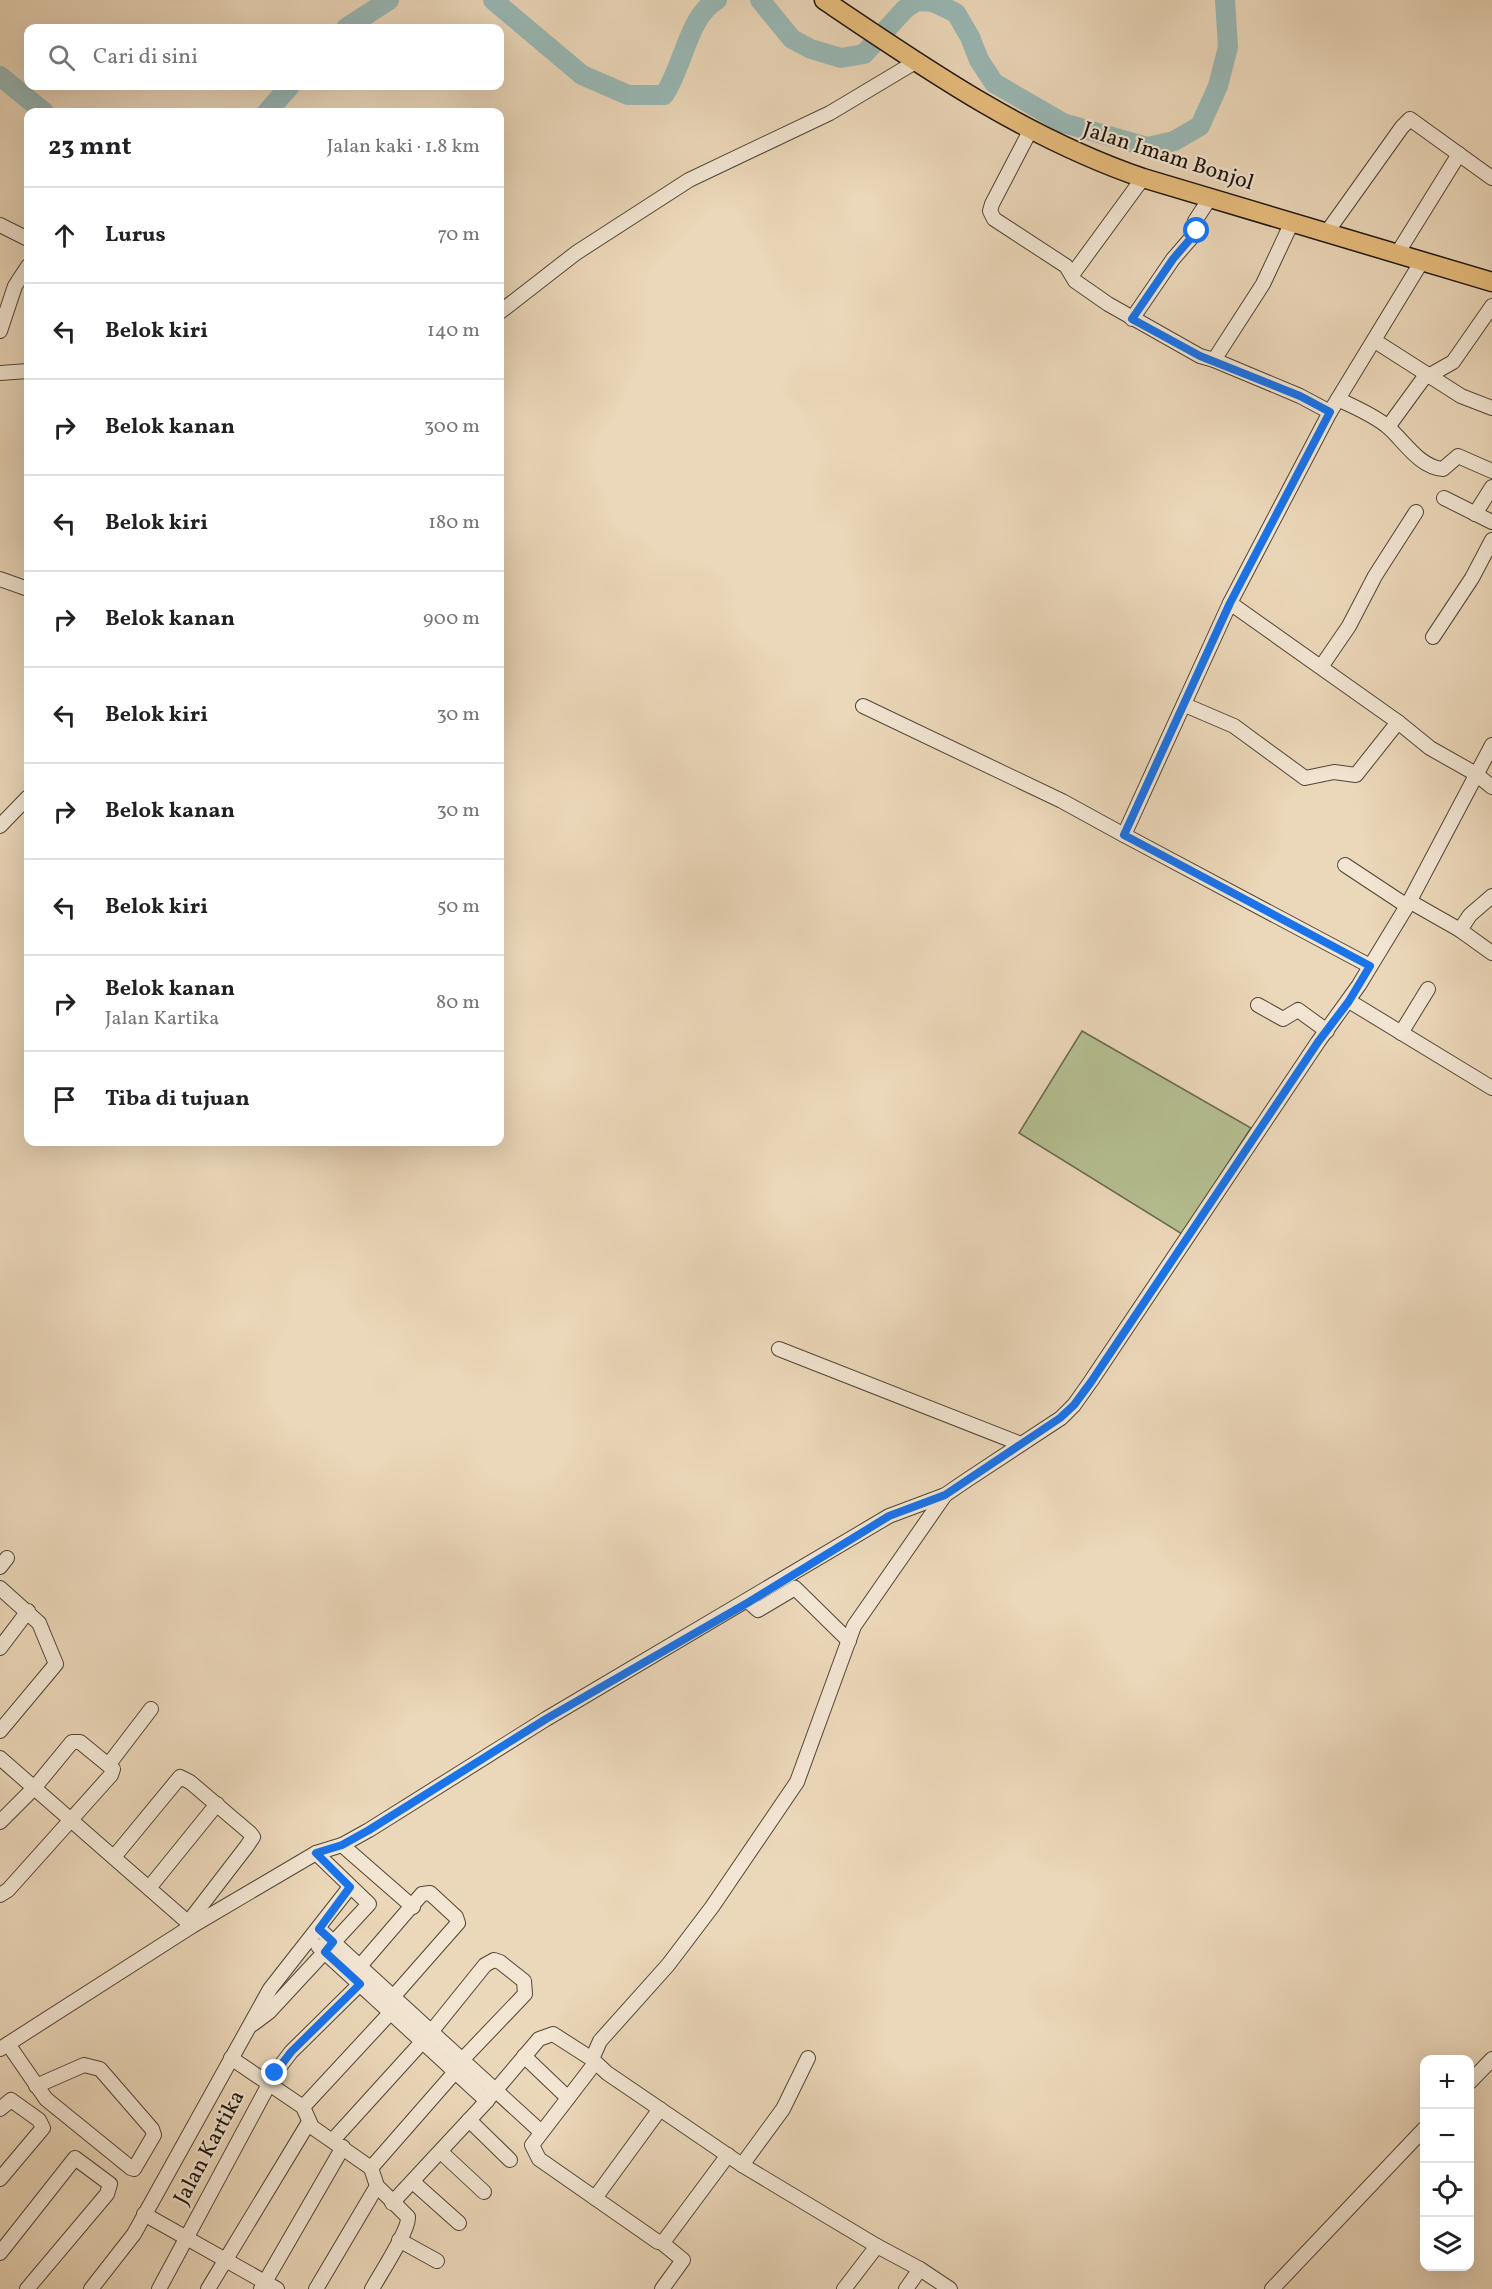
<!DOCTYPE html>
<html lang="id">
<meta charset="utf-8">
<style>
body{margin:0;font-family:Vollkorn,serif;background:#f6f6f6;color:#202124}
.controls{position:absolute;right:18px;bottom:18px;display:grid;overflow:hidden;border-radius:12px;box-shadow:0 6px 24px #0002}
.controls button{width:54px;height:54px;display:grid;place-items:center;padding:0;border:0;border-bottom:2px solid #e0e0e0;background:#fff;color:#202124;font:30px sans-serif}
.stop{position:absolute;width:18px;height:18px;margin:-14px;border:4px solid #1a73e8;border-radius:50%;background:#fff}
.stop.end{background:#1a73e8;border-color:#fff;box-shadow:0 2px 6px #0008}
.list{margin:0;padding:0;list-style:none}
h2{display:flex;justify-content:space-between;align-items:center;height:78px;margin:0;padding:0 24px;font-size:26px}
h2 small{font-size:20px;font-weight:400;color:#757577}
.list li{display:grid;grid-template-columns:39px 1fr auto;gap:18px;align-items:center;box-sizing:border-box;height:96px;padding:0 24px;border-top:2px solid #e0e0e0}
.list b{display:block;font-size:22px;white-space:nowrap}
.list p{margin:0;font-size:20px;white-space:nowrap;color:#757577}
.list em{font-size:20px;font-style:normal;color:#757577}
.icon{flex:none;width:33px;height:33px;fill:none;stroke:currentColor;stroke-width:2;stroke-linecap:round;stroke-linejoin:round}
.map{position:relative;flex:none;width:1492px;height:2289px;overflow:hidden}
.search{position:absolute;background:#fff;box-shadow:0 6px 24px #0002;left:24px;top:24px;width:480px;height:66px;display:flex;align-items:center;gap:15px;box-sizing:border-box;padding:0 21px;border-radius:12px;color:#757577;font-size:22px}
.panel{position:absolute;background:#fff;box-shadow:0 6px 24px #0002;left:24px;top:108px;width:480px;height:1038px;border-radius:12px}
.map>svg:first-child{display:block}
.green{fill:#b5bf91;stroke:#696a4e;stroke-width:1.5}
.lines{fill:none;stroke-linecap:round;stroke-linejoin:round}
.river{stroke:#99b8b5;stroke-width:20}
.minor-casing{stroke:#504636;stroke-width:16}
.major-casing{stroke:#1d150b;stroke-width:21}
.minor{stroke:#f2e5d2;stroke-width:14}
.major{stroke:#e6bc7c;stroke-width:18}
.route{stroke:#1a73e8;stroke-width:8}
.labels{text-anchor:middle;dominant-baseline:central;stroke-width:4.5;stroke-linejoin:round;paint-order:stroke}
.street-label{font-size:22px;fill:#1d150b;stroke:#f2e5d2}
</style>
<div class="map">
<svg width="1492" height="2289" viewBox="0 0 1492 2289">
<rect width="100%" height="100%" fill="#ebd7b9"/>
<filter id="stains"><feTurbulence type="fractalNoise" baseFrequency=".00333" numOctaves="4"/><feColorMatrix values="0 0 0 0 .2 0 0 0 0 .09 0 0 0 0 .02 0 0 0 .5 -.17"/></filter>
<radialGradient id="worn" r=".72"><stop offset=".6" stop-color="#630" stop-opacity="0"/><stop offset="1" stop-color="#630" stop-opacity=".3"/></radialGradient>
<!-- green -->
<polygon class="green" points="1082,1031 1251,1128 1182,1234 1019,1133"/>
<g class="lines">
<!-- river -->
<g class="river">
<path d="M493 0 582 75 628 95H664C683 68 688 16 717 0"/>
<polyline points="760,0 792,39 811,49 841,58 864,54 905,9 917,1 933,2 956,13 970,37 979,60 994,83 1063,123 1148,147 1174,141 1200,126 1218,86 1228,47 1225,0"/>
<polyline points="346,28 389,0"/>
<polyline points="0,76 44,112"/>
<polyline points="267,112 290,86"/>
</g>
<!-- minor casing -->
<g class="minor-casing">
<g id="minor">
<polyline points="1030,131 992,204 990,211 994,219 1066,266 1075,281 1108,304 1200,356 1214,360 1300,396 1330,412 1422,261"/>
<polyline points="0,225 28,239"/>
<polyline points="1327,232 1402,127 1410,119 1492,178"/>
<polyline points="1397,254 1459,154"/>
<polyline points="1072,275 1143,178"/>
<polyline points="500,312 576,253 689,180 830,113 917,61"/>
<polyline points="1132,319 1173,259 1199,229 1195,221 1210,198"/>
<polyline points="0,331 15,286 28,266"/>
<polyline points="1375,341 1461,396 1492,408"/>
<polyline points="1214,360 1263,284 1292,222"/>
<polyline points="0,373 28,371"/>
<path d="M1338 399C1354 407 1374 415 1388 427 1404 441 1419 467 1443 469L1458 456 1492 471"/>
<polyline points="1330,412 1230,603 1124,835 1370,966"/>
<polyline points="1388,427 1423,379 1453,362 1492,306"/>
<polyline points="1444,498 1492,522"/>
<polyline points="1475,514 1492,487"/>
<polyline points="0,579 28,589"/>
<polyline points="1230,603 1398,722"/>
<polyline points="1433,637 1472,578 1492,540"/>
<polyline points="1321,667 1349,626 1375,576 1416,512"/>
<polyline points="1185,705 1234,726 1305,778 1334,772 1356,775 1398,722 1430,748 1476,774 1492,787"/>
<polyline points="863,706 1062,801 1124,835"/>
<polyline points="0,826 28,797"/>
<polyline points="1345,865 1407,906"/>
<polyline points="1409,901 1460,930 1492,953"/>
<polyline points="1460,930 1470,915 1492,896"/>
<polyline points="1349,1001 1492,1088"/>
<polyline points="1258,1005 1283,1019 1298,1010 1327,1031"/>
<polyline points="1401,1033 1428,989"/>
<polyline points="779,1349 1021,1444"/>
<polyline points="945,1495 854,1626 797,1782 712,1907 668,1965 600,2041 592,2059 607,2073 742,2165 877,2246 920,2269 950,2289"/>
<polyline points="0,1567 7,1558"/>
<polyline points="0,1588 39,1623 56,1664 0,1731"/>
<polyline points="749,1602 758,1610 795,1588 849,1641"/>
<polyline points="0,1648 28,1611"/>
<polyline points="0,1758 192,1926"/>
<polyline points="109,1764 151,1709"/>
<polyline points="0,1822 35,1787 72,1742 80,1742 113,1769 111,1775 8,1890 0,1895"/>
<polyline points="342,1845 413,1907"/>
<polyline points="114,1857 180,1777 190,1782 250,1833 253,1837 247,1846 187,1924"/>
<polyline points="149,1888 217,1804"/>
<polyline points="319,1929 540,2131"/>
<polyline points="318,1946 487,2101"/>
<polyline points="360,1966 422,1894 430,1893 456,1917 458,1923 393,1997"/>
<polyline points="253,2024 269,2012 369,1904 316,1853"/>
<polyline points="431,2032 485,1965 494,1960 500,1962 524,1981 525,1994 462,2060"/>
<polyline points="8,2044 46,2099 131,2168 134,2169 154,2135 152,2129 100,2069 84,2065 36,2086"/>
<polyline points="0,2049 192,1926 316,1853 342,1845 369,1830 546,1719 889,1516 945,1495 967,1480 1061,1418 1074,1405 1091,1381 1318,1042 1359,985 1407,906 1492,745"/>
<polyline points="524,2056 568,2098"/>
<path d="M231 2058 303 2107 312 2127 371 2168 377 2186 408 2217C409 2231 380 2274 372 2289"/>
<polyline points="595,2063 532,2145 539,2159 658,2242 664,2241 728,2155"/>
<polyline points="1470,2082 1492,2059"/>
<polyline points="303,2107 391,2012"/>
<polyline points="0,2109 11,2100 39,2120 43,2128 0,2179"/>
<polyline points="469,2120 510,2160"/>
<polyline points="333,2140 422,2042"/>
<polyline points="441,2152 484,2192"/>
<polyline points="742,2165 783,2109 808,2058"/>
<polyline points="371,2168 455,2072"/>
<polyline points="413,2182 459,2223"/>
<polyline points="595,2198 660,2109"/>
<polyline points="392,2203 484,2104 539,2039 553,2034 592,2059"/>
<polyline points="144,2214 277,2289"/>
<polyline points="399,2240 437,2261"/>
<polyline points="661,2242 683,2260 662,2289"/>
<polyline points="0,2253 75,2158 110,2184 107,2194 27,2289"/>
<polyline points="91,2289 134,2234 270,1989 350,1887"/>
<polyline points="159,2289 275,2073 291,2052 360,1984"/>
<polyline points="208,2289 309,2122"/>
<polyline points="261,2289 343,2147"/>
<polyline points="316,2289 377,2186"/>
<polyline points="844,2289 877,2246"/>
<polyline points="906,2289 920,2269"/>
<polyline points="1272,2289 1424,2129"/>
</g>
</g>
<!-- major casing -->
<g class="major-casing">
<path id="major" d="M824 0C926 69 1026 138 1143 178L1492 282"/>
</g>
<!-- minor -->
<use href="#minor" class="minor"/>
<!-- major -->
<use href="#major" class="major"/>
</g>
<g class="lines">
<!-- route -->
<polyline class="route" points="275,2073 291,2052 360,1984 325,1952 333,1942 319,1929 350,1887 316,1853 342,1845 369,1830 546,1719 749,1602 889,1516 945,1495 1060,1418 1074,1405 1091,1382 1318,1042 1349,1001 1370,966 1124,835 1230,603 1330,412 1300,396 1200,356 1132,319 1173,259 1197,231"/>
</g>
<g class="labels">
<!-- street labels -->
<g class="street-label">
<text transform="translate(1168 157) rotate(18)">Jalan Imam Bonjol</text>
<text transform="translate(210 2148) rotate(-62)">Jalan Kartika</text>
</g>
</g>
<rect width="100%" height="100%" filter="url(#stains)"/>
<rect width="100%" height="100%" fill="url(#worn)"/>
</svg>
<div class="controls">
<button>+</button>
<button>−</button>
<button><svg class="icon" aria-label="locate" viewBox="0 0 24 24"><circle cx="12" cy="12" r="6"/><path d="M12 2v4M12 18v4M2 12h4M18 12h4"/></svg></button>
<button><svg class="icon" aria-label="layers" viewBox="0 0 24 24"><path d="M12 4l9 5-9 5-9-5zM3 14l9 5 9-5"/></svg></button>
</div>
<div class="stop" style="left:1197px;top:231px"></div>
<div class="stop end" style="left:275px;top:2073px"></div>
<div class="search"><svg class="icon" aria-label="search" viewBox="0 0 24 24"><circle cx="10" cy="10" r="6"/><path d="M15 15l6 6"/></svg>Cari di sini</div>
<section class="panel">
<h2>23 mnt<small>Jalan kaki · 1.8 km</small></h2>
<ul class="list">
<li><svg class="icon" aria-label="ahead" viewBox="0 0 24 24"><path d="M12 20V5M6 11l6-6 6 6"/></svg><div><b>Lurus</b></div><em>70 m</em></li>
<li><svg class="icon" aria-label="left" viewBox="0 0 24 24"><path d="M17 20v-9H6M10 6l-5 5 5 5"/></svg><div><b>Belok kiri</b></div><em>140 m</em></li>
<li><svg class="icon" aria-label="right" viewBox="0 0 24 24"><path d="M7 20v-9h11M14 6l5 5-5 5"/></svg><div><b>Belok kanan</b></div><em>300 m</em></li>
<li><svg class="icon" aria-label="left" viewBox="0 0 24 24"><path d="M17 20v-9H6M10 6l-5 5 5 5"/></svg><div><b>Belok kiri</b></div><em>180 m</em></li>
<li><svg class="icon" aria-label="right" viewBox="0 0 24 24"><path d="M7 20v-9h11M14 6l5 5-5 5"/></svg><div><b>Belok kanan</b></div><em>900 m</em></li>
<li><svg class="icon" aria-label="left" viewBox="0 0 24 24"><path d="M17 20v-9H6M10 6l-5 5 5 5"/></svg><div><b>Belok kiri</b></div><em>30 m</em></li>
<li><svg class="icon" aria-label="right" viewBox="0 0 24 24"><path d="M7 20v-9h11M14 6l5 5-5 5"/></svg><div><b>Belok kanan</b></div><em>30 m</em></li>
<li><svg class="icon" aria-label="left" viewBox="0 0 24 24"><path d="M17 20v-9H6M10 6l-5 5 5 5"/></svg><div><b>Belok kiri</b></div><em>50 m</em></li>
<li><svg class="icon" aria-label="right" viewBox="0 0 24 24"><path d="M7 20v-9h11M14 6l5 5-5 5"/></svg><div><b>Belok kanan</b><p>Jalan Kartika</p></div><em>80 m</em></li>
<li><svg class="icon" aria-label="arrive" viewBox="0 0 24 24"><path d="M6 21V4h12l-3 4 3 4H6"/></svg><div><b>Tiba di tujuan</b></div></li>
</ul>
</section>
</div>
